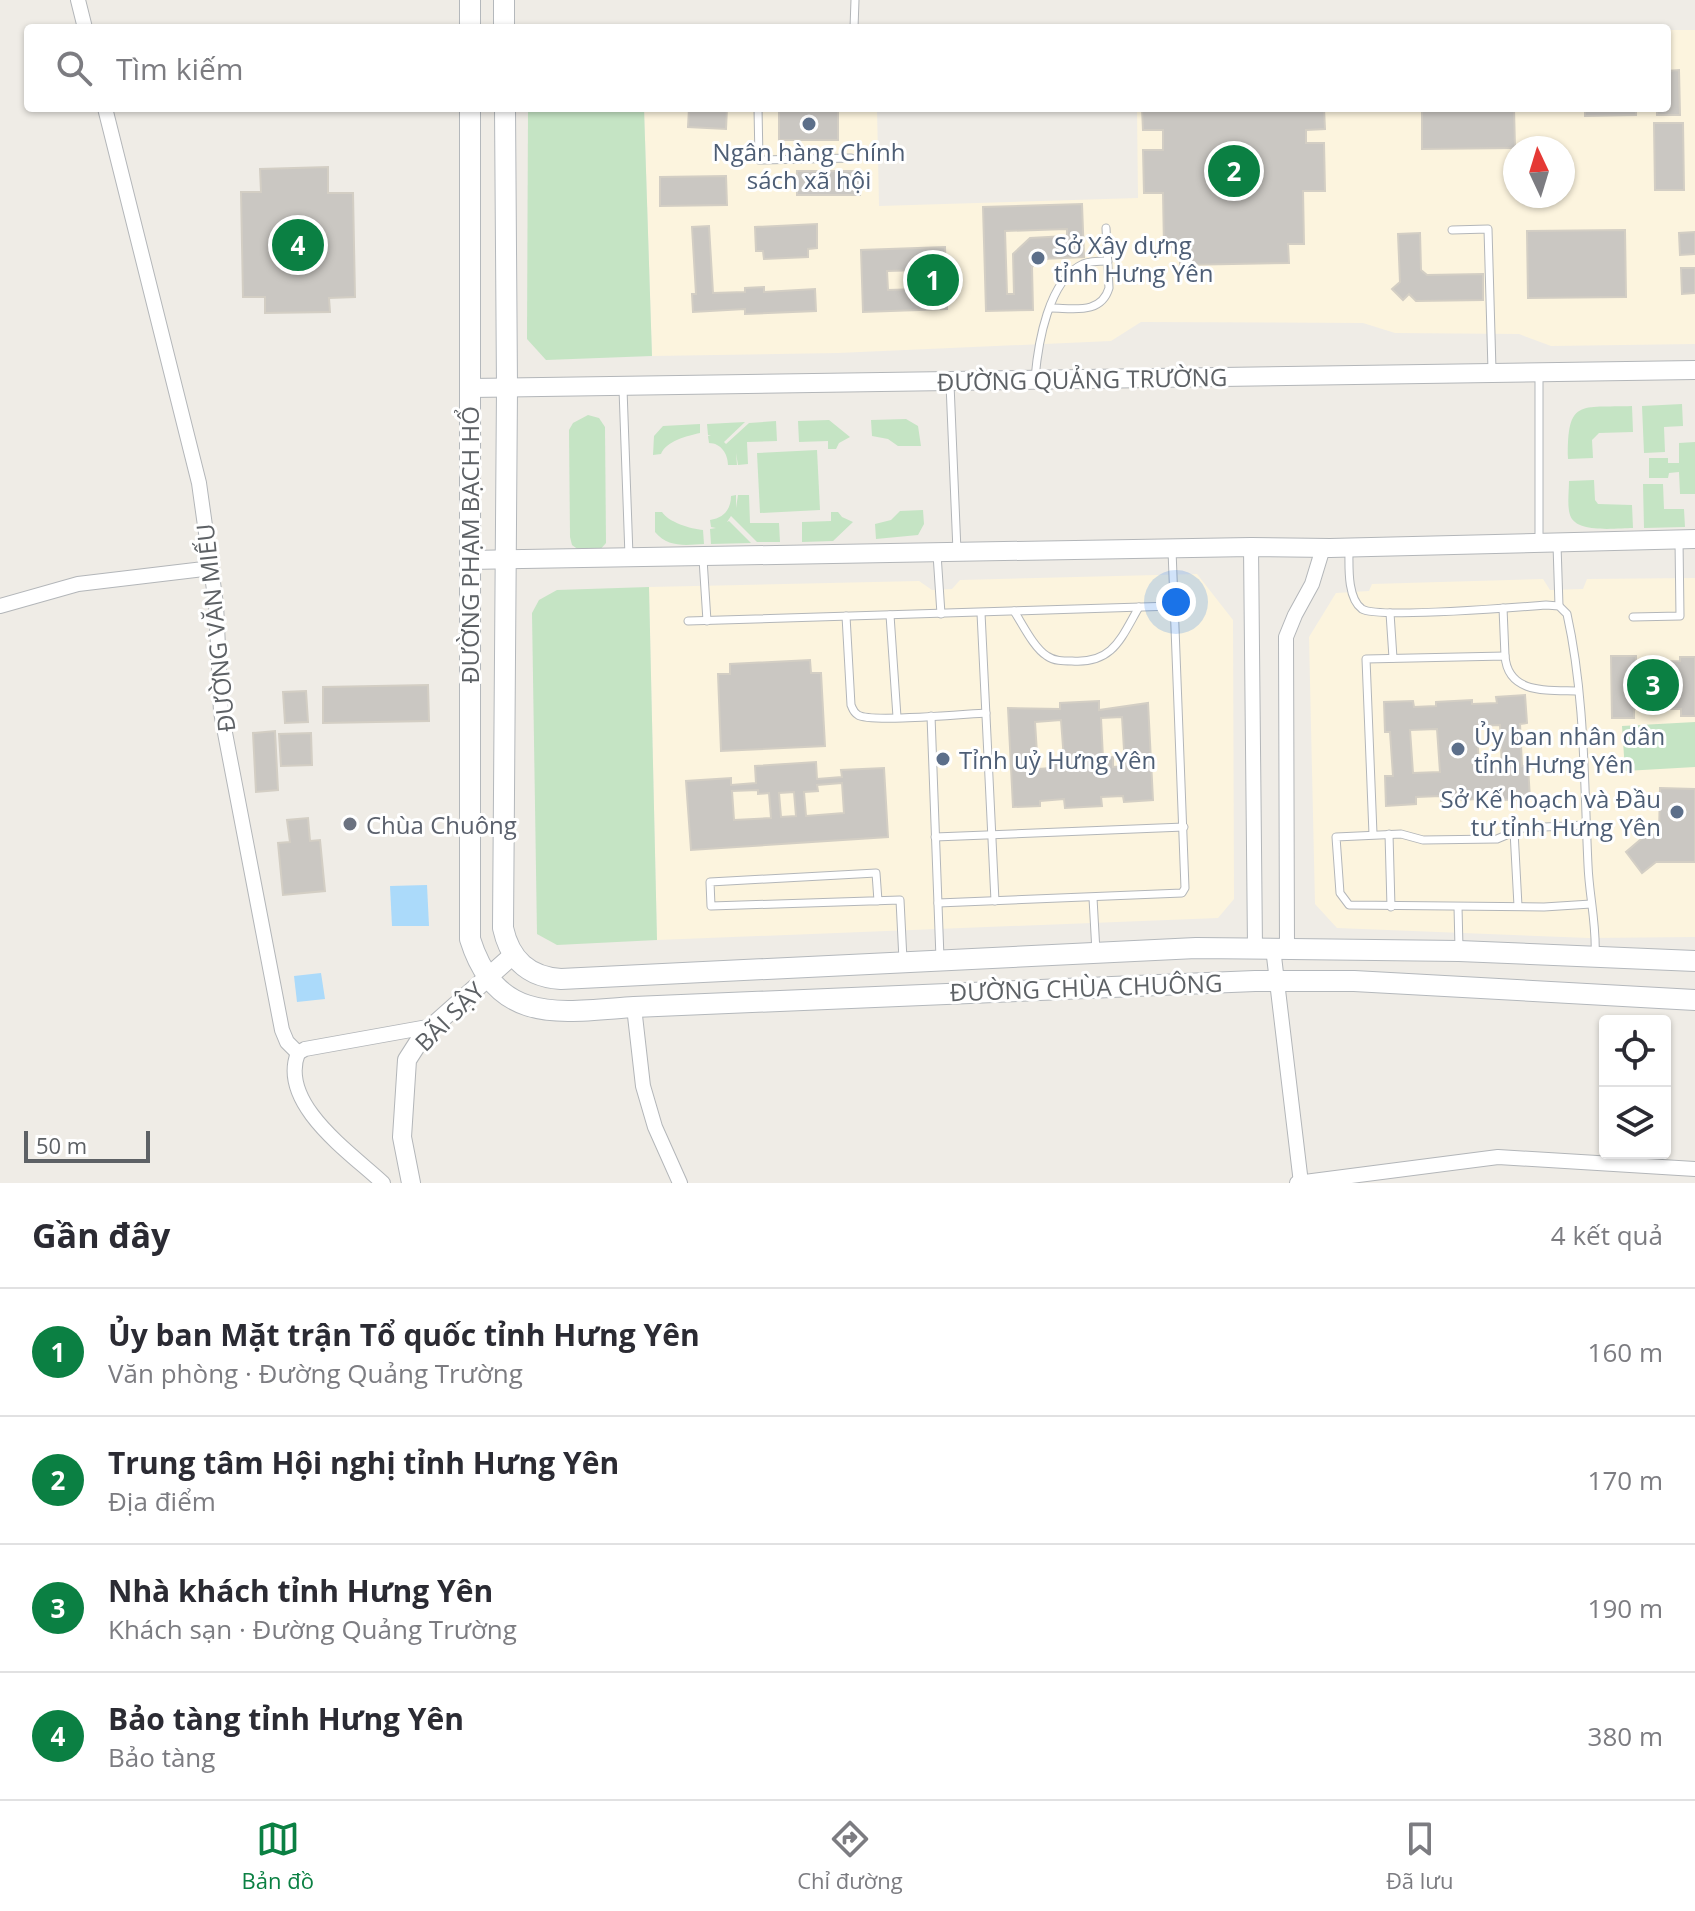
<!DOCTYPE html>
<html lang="vi">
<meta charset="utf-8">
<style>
body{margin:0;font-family:"Open Sans",sans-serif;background:#f2f2f3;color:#2b2b33}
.controls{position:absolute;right:24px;bottom:24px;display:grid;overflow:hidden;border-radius:8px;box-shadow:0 2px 6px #0004}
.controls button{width:72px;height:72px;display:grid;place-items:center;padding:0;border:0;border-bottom:2px solid #e1e1e2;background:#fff;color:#2b2b33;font:40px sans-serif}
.compass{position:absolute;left:1503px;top:136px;width:72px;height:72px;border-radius:50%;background:#fff;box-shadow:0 2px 6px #0004;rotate:356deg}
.scale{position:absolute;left:24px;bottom:20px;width:126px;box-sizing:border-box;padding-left:8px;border:4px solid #5d6165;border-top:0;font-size:22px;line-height:28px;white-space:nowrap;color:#5d6165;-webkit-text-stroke:6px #fff;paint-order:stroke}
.you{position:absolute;left:1176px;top:602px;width:28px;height:28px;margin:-20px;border:6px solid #fff;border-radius:50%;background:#1a73e8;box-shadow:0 0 0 12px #1a73e833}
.badge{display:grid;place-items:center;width:52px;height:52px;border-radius:50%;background:#0b8043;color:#fff;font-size:26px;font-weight:700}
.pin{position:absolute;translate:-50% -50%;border:4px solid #fff;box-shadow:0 2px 8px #0006}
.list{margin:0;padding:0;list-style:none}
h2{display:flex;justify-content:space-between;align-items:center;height:104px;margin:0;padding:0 32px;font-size:34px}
h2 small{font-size:26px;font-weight:400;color:#7c7c81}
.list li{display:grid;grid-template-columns:52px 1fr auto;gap:24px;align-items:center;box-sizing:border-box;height:128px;padding:0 32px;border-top:2px solid #e1e1e2}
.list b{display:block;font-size:30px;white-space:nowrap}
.list p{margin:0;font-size:26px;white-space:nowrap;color:#7c7c81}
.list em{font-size:26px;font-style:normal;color:#7c7c81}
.icon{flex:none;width:44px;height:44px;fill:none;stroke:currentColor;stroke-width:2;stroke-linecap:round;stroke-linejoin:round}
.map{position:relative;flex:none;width:1695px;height:1183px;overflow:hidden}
.search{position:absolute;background:#fff;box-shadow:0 2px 6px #0004;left:24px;right:24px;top:24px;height:88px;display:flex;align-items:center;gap:20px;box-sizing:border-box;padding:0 28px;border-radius:8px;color:#7c7c81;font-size:30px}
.sheet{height:616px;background:#fff}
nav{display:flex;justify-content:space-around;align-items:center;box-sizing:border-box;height:112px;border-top:2px solid #e1e1e2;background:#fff;font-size:22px;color:#7c7c81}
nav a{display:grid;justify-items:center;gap:4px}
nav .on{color:#0b8043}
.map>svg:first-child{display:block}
.commercial{fill:#fcf4de;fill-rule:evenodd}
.green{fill:#c5e4c4}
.water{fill:#abdafa}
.building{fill:#cac7c2;stroke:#d3cec4;stroke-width:2;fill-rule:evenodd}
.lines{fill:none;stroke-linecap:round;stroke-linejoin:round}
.service-casing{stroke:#b3b6b9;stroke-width:9}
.minor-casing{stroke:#b3b6b9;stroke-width:16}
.tertiary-casing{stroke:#b3b6b9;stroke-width:20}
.secondary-casing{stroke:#b4b8bc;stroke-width:22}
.service{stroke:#fff;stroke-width:7}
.minor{stroke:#fff;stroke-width:14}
.tertiary{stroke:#fff;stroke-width:18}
.secondary{stroke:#fff;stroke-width:20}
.service-dot{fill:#5c6f8a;stroke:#fff;stroke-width:3}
.worship-dot{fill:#6b7280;stroke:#fff;stroke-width:3}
.labels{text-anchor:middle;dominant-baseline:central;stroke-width:6;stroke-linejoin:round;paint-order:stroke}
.service-label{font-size:24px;fill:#4e5e75;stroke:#fff;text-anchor:start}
.street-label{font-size:24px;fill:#5d6165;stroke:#fff}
.worship-label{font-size:24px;fill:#5b616d;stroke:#fff;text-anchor:start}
</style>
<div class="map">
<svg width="1695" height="1183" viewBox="0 0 1695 1183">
<rect width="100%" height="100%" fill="#efece6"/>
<!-- commercial -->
<g class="commercial">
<path d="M1667 30H1695V344L1551 346 1519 334 1395 333 1363 323 1141 322 1111 341 838 353 652 356 644 108H877L879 206 1138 198 1137 108H1667ZM1515 148H1563V196H1515Z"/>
<polygon points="1197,574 1233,620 1234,899 1218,918 657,940 649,587 919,581 932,590 952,589 960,580"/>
<polygon points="1695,578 1695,937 1589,938 1337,928 1315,904 1309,637 1336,593 1369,591 1372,584 1543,579 1550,590 1583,589 1587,579"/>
</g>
<!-- green -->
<g class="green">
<polygon points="528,108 644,108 652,356 546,360 527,339"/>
<polygon points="1682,404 1683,426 1664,427 1665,452 1644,453 1642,406"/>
<path d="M1632 406 1633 432 1599 433 1592 440 1593 458 1568 459C1567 398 1580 408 1632 406Z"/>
<polygon points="588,415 599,418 605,427 606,543 598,552 583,553 572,545 570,537 569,430 573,423"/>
<polygon points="906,419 918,426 921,446 898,446 888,439 872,436 871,420"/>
<polygon points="829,420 850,437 839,443 836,449 828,449 828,441 799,442 798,421"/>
<path d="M776 421 777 441 747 442 748 464 738 465 736 453 737 465H728C728 454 721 443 709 443L708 436H711L708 435 707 424 745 422 724 442 726 444 749 423Z"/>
<path d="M700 424V433C687 436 666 441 661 454L653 455 654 436 663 426Z"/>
<polygon points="1695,442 1695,494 1680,494 1679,472 1669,473 1668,478 1649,478 1649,458 1668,458 1668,463 1679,463 1679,443"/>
<polygon points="817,450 820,510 760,513 757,453"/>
<path d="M1594 480 1595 500 1598 504 1632 505 1633 528C1617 528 1576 534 1570 515 1567 506 1569 491 1569 481Z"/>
<polygon points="1643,484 1663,484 1664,509 1684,509 1685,527 1644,528"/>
<path d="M736 495V508L738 495H749L750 523H779L780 542H757L731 516 727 522 729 521 751 543 711 544 710 529 716 528 711 527 710 520C724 518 731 509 731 496Z"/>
<polygon points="923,510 924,524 918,535 876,539 875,524 891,520 900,511"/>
<path d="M655 512H662C668 522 691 529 703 530L704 544C686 545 668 548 655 532Z"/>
<polygon points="831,512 838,512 842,517 853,522 833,541 802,542 802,522 831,521"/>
<polygon points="649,587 657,940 557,945 537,934 532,613 539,600 557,590"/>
<polygon points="1695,722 1695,767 1625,771 1622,726"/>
</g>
<!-- water -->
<g class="water">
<polygon points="427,885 429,926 392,926 390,886"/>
<polygon points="321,973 325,999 297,1002 294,976"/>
</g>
<!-- building -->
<g class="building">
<polygon points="1679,70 1680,115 1657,115 1657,108 1667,108 1667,71"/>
<polygon points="689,108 727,108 726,129 688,127"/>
<rect x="779" y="108" width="59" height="32"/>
<polygon points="1142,108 1324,108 1325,129 1306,130 1306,143 1324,143 1325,191 1303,191 1304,244 1288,244 1289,263 1180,265 1180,247 1164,247 1163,193 1144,193 1143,150 1163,150 1163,130 1143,130"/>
<polygon points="1514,108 1515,148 1422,149 1422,109"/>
<polygon points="1585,108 1636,108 1636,115 1585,116"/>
<polygon points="1654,123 1683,123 1684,190 1655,190"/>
<polygon points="328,167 328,193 353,193 355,297 329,298 330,312 265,313 265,297 243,297 241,192 261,192 260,169"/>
<rect x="797" y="171" width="63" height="24"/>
<polygon points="726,176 727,205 660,206 660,177"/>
<path d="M1082 204 1084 257 1042 259 1032 267 1033 310 986 311 983 207ZM1067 229V236L1030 238 1013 254 1014 294H1007L1005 231Z"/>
<polygon points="817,224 817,248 808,249 808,257 764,259 763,251 756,251 755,227"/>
<polygon points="709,226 713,293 745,292 745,288 764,287 764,292 815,289 816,311 745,314 745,309 693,312 692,294 696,294 692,227"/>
<polygon points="1625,230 1626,297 1528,298 1527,231"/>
<polygon points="1695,232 1695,254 1680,255 1679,233"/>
<polygon points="1420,233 1421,270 1427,275 1483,274 1483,300 1416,301 1409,294 1403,300 1392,289 1400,282 1398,234"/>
<path d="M945 247 947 309 863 312 861 250ZM920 270V289L888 290 887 271Z"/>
<polygon points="1681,268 1695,268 1695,293 1682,294"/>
<polygon points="1611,656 1636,656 1636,662 1680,661 1680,657 1695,657 1695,716 1681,716 1681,709 1634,709 1634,718 1612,718"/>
<polygon points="810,660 811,673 821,673 825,746 721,751 718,674 730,674 730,664"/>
<polygon points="428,685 429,721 323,723 323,687"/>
<polygon points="306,691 308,722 285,723 283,692"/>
<path d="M1525 695 1527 723 1520 724 1522 766H1528L1530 799 1502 800V793L1478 795V799L1441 801V796L1416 797V804L1386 806 1385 776H1393L1390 732H1385L1384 702 1413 701 1414 707 1436 706V702L1472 700V704L1497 703 1496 697ZM1500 725 1502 768 1479 770 1477 726ZM1437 729 1440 772 1413 773 1410 730Z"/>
<path d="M1099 701V710L1148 703 1153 800 1124 802 1123 796 1101 797 1102 806 1065 808 1064 799 1040 801V806L1013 807 1008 708 1060 709V703ZM1122 717 1125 766 1113 767V757L1103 758 1101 718ZM1061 720 1064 760 1050 761 1051 768 1038 769 1035 722Z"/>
<polygon points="275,731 278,790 256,792 253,733"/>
<polygon points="311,733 312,765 281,766 279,734"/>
<path d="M816 762 817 779 842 777 841 770 884 768 888 837 691 850 686 781 731 778V785L756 783 755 766ZM842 783 844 813 806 816 804 792 818 791 817 785ZM758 790V794L769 793 771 818 734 820 732 791ZM794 792 796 816 781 817 779 793Z"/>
<polygon points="1660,788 1695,789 1695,862 1656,862 1642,873 1626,852 1647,834 1659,835"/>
<polygon points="308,818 310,841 320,840 325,891 283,895 278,843 290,842 287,820"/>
</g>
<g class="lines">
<!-- service casing -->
<g class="service-casing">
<g id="service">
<polyline points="854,28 855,0"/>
<polyline points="758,108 759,160 851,158"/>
<polyline points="1452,230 1488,229 1492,370"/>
<path d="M1051 308C1073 308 1101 315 1109 288L1106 228"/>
<polyline points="1539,375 1539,541"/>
<path d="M1035 378C1038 344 1048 280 1083 264 1090 261 1100 261 1108 261"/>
<polyline points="950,384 957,551"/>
<polyline points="623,389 629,556"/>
<polyline points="1557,545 1559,606"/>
<path d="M1349 550C1349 566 1347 598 1362 609 1377 619 1519 607 1546 605L1559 606 1567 614C1585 695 1584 782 1588 865 1589 895 1597 926 1595 956"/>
<polyline points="937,554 941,614"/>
<polyline points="703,559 707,621"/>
<polyline points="1503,608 1505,656"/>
<path d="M1014 611C1023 625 1034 648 1047 656 1054 661 1063 661 1072 661 1113 664 1121 638 1139 607"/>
<polyline points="981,613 995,901"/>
<polyline points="1390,613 1393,658"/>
<polyline points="890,615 897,717"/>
<path d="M846 616 851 705C853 709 853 712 858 715 870 723 965 714 986 713"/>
<polyline points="1633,617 1680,616 1679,541"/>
<polyline points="688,621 1174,606"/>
<polyline points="931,716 940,958"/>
<polyline points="1586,825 1523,828 1497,839 1423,840 1401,834 1336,837 1340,893 1349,905 1544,907 1591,904"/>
<polyline points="1514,831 1518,906"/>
<path d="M1373 834 1366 659 1505 656C1508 695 1549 690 1578 691"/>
<polyline points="1389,834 1391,907"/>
<polyline points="935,837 1184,827"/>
<polyline points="1093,898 1096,952"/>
<polyline points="878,901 876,873 710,882 711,906 900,900 903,960"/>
<polyline points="938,903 1182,893 1185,888 1172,550"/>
<polyline points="1458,907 1459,948"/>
</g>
</g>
<!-- minor casing -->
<g class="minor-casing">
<g id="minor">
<polyline points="78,0 85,28"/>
<polyline points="105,108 199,483 216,604 221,712 282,1030 287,1042 298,1053"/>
<polyline points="1251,547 1255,948"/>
<polyline points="0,606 78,584 212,568"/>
<polyline points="1273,948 1301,1183"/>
<polyline points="1287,948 1286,637 1295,615 1312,584 1323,548"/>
<polyline points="634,1007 643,1086 655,1127 680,1183"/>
<path d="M298 1053C278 1104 351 1153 383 1183"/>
<polyline points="298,1053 305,1049 433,1026"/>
<polyline points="1297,1183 1498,1157 1695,1169"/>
</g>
</g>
<!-- tertiary casing -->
<g class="tertiary-casing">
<g id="tertiary">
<polyline points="469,388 1695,370"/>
<polyline points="469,560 1251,547 1330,548 1695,539"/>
<polyline points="411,1183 402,1137 407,1060 423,1035 513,955"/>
</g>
</g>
<!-- secondary casing -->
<g class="secondary-casing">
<g id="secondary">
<polyline points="504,0 504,28"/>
<polyline points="470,28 470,0"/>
<path d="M470 108V939C497 1026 561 1012 634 1007L1255 981H1354L1695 1000"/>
<path d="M505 108 507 388 503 928C510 960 529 977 561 979L1196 948 1459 951 1695 961"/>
</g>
</g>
<!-- service -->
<use href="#service" class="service"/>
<!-- minor -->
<use href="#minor" class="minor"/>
<!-- tertiary -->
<use href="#tertiary" class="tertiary"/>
<!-- secondary -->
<use href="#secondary" class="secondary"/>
</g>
<!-- markers -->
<g class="service-dot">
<circle cx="809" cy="124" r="8"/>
<circle cx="1038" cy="258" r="8"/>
<circle cx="1458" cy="749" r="8"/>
<circle cx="943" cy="759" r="8"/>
<circle cx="1677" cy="812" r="8"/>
</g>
<circle class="worship-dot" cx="350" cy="824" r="8"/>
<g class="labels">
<!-- service labels -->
<g class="service-label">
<text x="809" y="151" text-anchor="middle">Ngân hàng Chính<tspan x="809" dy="28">sách xã hội</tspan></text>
<text x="1054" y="244">Sở Xây dựng<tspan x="1054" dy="28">tỉnh Hưng Yên</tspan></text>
<text x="1474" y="735">Ủy ban nhân dân<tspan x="1474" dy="28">tỉnh Hưng Yên</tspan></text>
<text x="959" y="759">Tỉnh uỷ Hưng Yên</text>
<text x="1661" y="798" text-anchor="end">Sở Kế hoạch và Đầu<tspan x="1661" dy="28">tư tỉnh Hưng Yên</tspan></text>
</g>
<!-- street labels -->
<g class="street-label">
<text transform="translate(1082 379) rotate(-1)">ĐƯỜNG QUẢNG TRƯỜNG</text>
<text transform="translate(469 545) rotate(-90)">ĐƯỜNG PHẠM BẠCH HỔ</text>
<text transform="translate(215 628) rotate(-96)">ĐƯỜNG VĂN MIẾU</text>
<text transform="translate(1086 987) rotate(-2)">ĐƯỜNG CHÙA CHUÔNG</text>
<text transform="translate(449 1016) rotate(-45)">BÃI SẬY</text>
</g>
<!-- worship labels -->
<g class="worship-label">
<text x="366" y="824">Chùa Chuông</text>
</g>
</g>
</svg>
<div class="controls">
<button><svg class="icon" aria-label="locate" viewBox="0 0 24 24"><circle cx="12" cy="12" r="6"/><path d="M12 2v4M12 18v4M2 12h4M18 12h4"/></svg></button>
<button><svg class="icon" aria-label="layers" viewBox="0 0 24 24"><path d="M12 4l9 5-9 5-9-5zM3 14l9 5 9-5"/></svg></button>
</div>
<svg class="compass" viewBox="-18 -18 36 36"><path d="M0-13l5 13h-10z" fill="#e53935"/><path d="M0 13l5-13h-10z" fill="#7c7c81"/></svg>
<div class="scale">50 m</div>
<div class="you"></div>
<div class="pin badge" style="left:933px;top:280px">1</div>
<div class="pin badge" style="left:1234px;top:171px">2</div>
<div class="pin badge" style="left:1653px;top:685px">3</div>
<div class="pin badge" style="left:298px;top:245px">4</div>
<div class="search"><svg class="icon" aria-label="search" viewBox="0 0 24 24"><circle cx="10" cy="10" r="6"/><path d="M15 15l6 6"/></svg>Tìm kiếm</div>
</div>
<section class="sheet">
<h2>Gần đây<small>4 kết quả</small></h2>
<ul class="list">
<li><span class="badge">1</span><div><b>Ủy ban Mặt trận Tổ quốc tỉnh Hưng Yên</b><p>Văn phòng · Đường Quảng Trường</p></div><em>160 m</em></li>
<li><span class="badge">2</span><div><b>Trung tâm Hội nghị tỉnh Hưng Yên</b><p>Địa điểm</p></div><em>170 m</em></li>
<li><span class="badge">3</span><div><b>Nhà khách tỉnh Hưng Yên</b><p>Khách sạn · Đường Quảng Trường</p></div><em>190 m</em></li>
<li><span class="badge">4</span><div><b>Bảo tàng tỉnh Hưng Yên</b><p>Bảo tàng</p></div><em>380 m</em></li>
</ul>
</section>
<nav>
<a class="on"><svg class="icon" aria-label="map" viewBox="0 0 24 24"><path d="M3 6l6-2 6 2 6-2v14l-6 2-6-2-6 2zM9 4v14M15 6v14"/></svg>Bản đồ</a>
<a><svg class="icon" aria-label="directions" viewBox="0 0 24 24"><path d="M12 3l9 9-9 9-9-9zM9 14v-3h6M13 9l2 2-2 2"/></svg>Chỉ đường</a>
<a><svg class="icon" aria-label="saved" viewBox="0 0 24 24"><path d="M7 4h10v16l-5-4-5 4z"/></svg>Đã lưu</a>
</nav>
